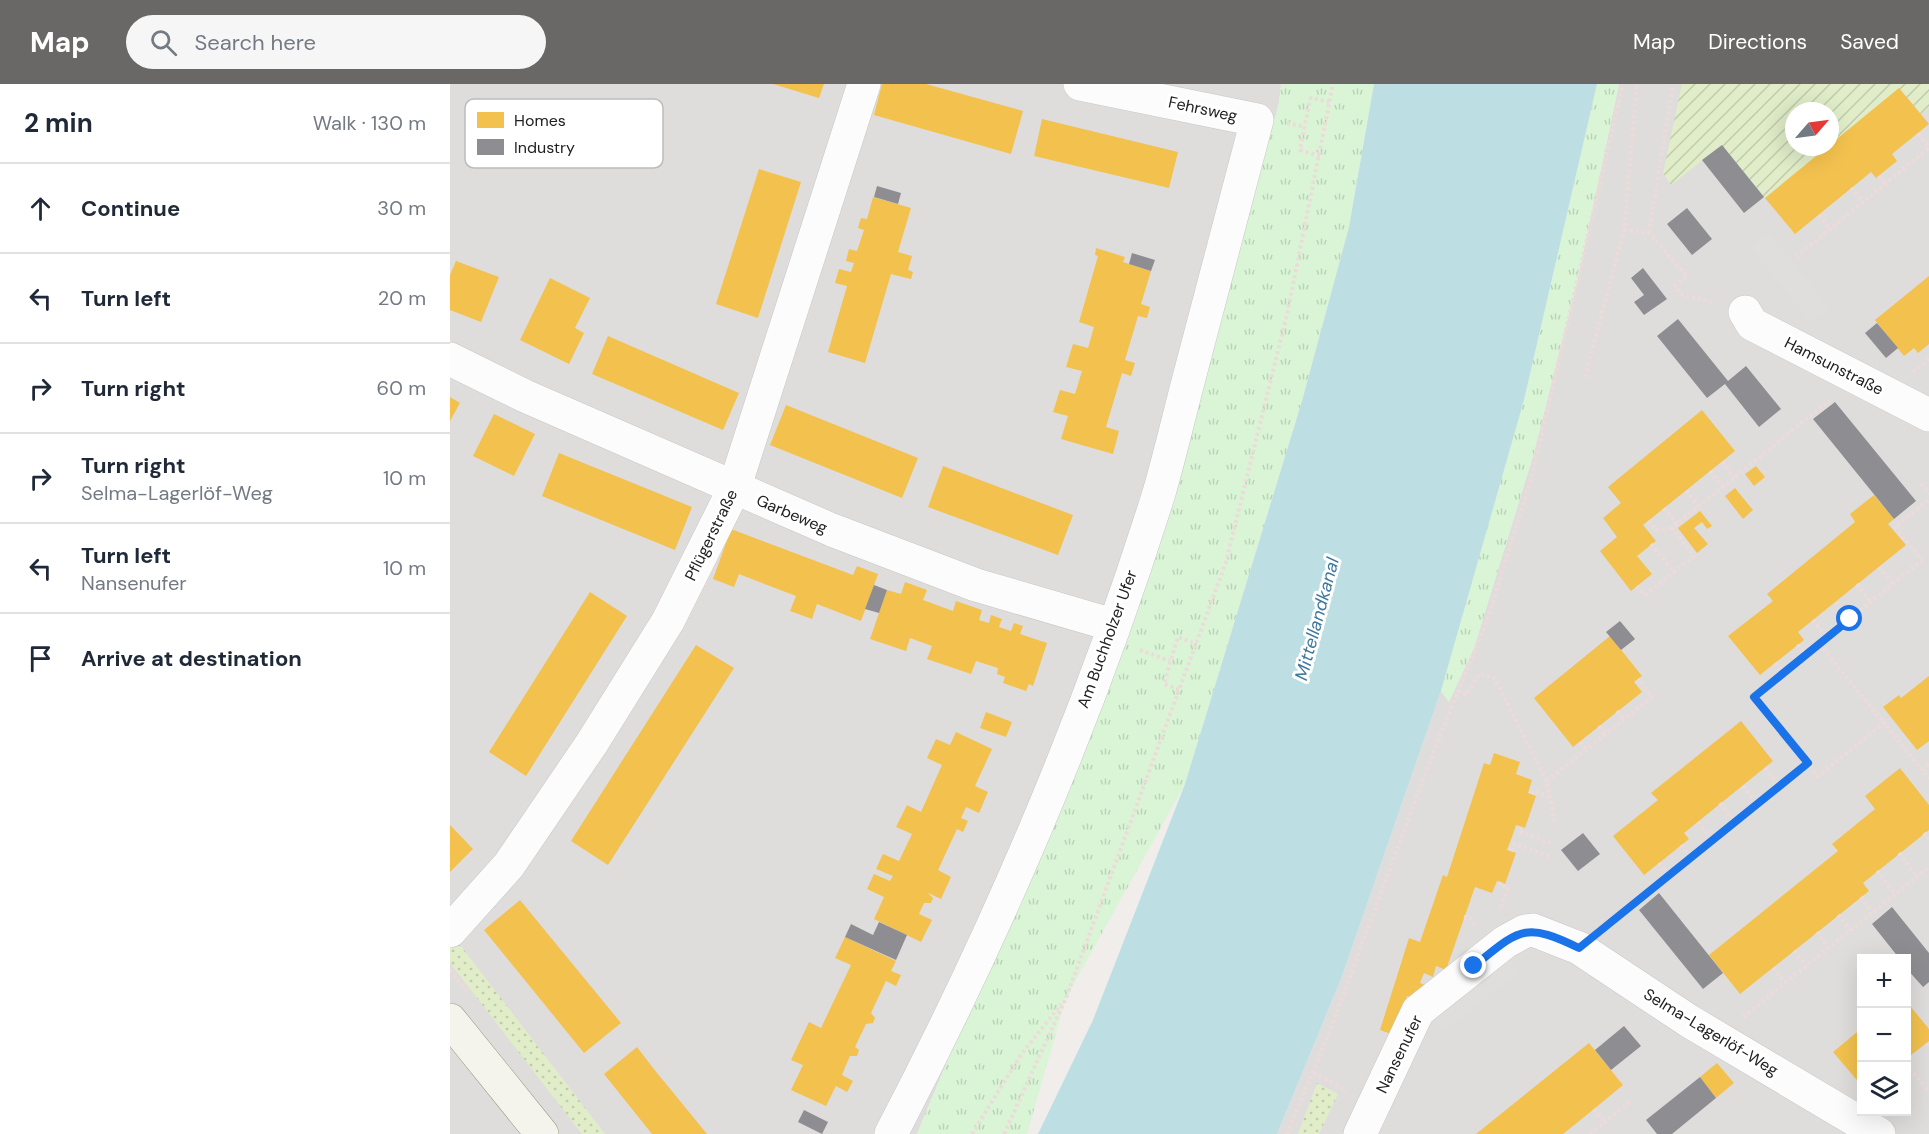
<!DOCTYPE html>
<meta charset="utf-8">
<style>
body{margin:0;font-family:"DM Sans",sans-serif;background:#f6f6f7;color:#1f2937}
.controls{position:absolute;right:18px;bottom:18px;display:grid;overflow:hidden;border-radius:0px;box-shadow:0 6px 24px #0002}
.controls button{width:54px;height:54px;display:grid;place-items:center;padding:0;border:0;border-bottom:2px solid #e0e1e3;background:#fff;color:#1f2937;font:30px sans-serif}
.compass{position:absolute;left:1335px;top:18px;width:54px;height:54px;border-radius:50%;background:#fff;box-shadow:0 6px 24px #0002;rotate:62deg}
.stop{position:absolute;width:18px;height:18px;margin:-14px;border:4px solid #1a73e8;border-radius:50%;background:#fff}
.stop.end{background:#1a73e8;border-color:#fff;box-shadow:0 2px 6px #0008}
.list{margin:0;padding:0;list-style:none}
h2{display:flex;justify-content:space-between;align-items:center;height:78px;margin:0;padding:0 24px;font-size:26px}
h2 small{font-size:20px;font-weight:400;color:#747a83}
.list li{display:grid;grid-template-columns:39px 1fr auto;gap:18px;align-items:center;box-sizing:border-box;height:90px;padding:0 24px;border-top:2px solid #e0e1e3}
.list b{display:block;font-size:22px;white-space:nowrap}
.list p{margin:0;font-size:20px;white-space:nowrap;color:#747a83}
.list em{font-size:20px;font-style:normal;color:#747a83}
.icon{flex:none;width:33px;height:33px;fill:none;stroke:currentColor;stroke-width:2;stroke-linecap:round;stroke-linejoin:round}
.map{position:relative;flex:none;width:1479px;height:1050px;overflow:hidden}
header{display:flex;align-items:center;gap:36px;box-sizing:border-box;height:84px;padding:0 30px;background:#696867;color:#fff}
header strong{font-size:28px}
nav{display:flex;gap:33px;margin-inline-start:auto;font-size:21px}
.search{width:420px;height:54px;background:#f6f6f7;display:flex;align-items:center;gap:15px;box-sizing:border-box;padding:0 21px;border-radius:33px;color:#747a83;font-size:22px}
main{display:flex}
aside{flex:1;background:#fff}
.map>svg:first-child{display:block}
.residential{fill:#dfdddc;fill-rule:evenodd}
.grass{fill:url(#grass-dots)}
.park{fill:url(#park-tufts)}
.garden{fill:url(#garden-furrows)}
.parking{fill:#e0dedd}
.water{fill:#bddfe4}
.homes{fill:#f2c14e}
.industry{fill:#8d8d92}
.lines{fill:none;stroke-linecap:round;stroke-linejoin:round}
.street-casing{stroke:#c8c7c6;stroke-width:34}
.secondary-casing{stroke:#9b9a80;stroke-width:34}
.path{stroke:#eddbda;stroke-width:4;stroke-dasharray:3 3;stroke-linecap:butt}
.street{stroke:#fdfcfc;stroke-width:33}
.secondary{stroke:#f5f4ec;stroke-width:33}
.route{stroke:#1a73e8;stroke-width:8}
.labels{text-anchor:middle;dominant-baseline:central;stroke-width:6;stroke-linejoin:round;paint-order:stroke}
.street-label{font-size:16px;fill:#212121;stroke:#fff}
.water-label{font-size:18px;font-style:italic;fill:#40789e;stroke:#fff}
.key{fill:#fff;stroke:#bcbcbc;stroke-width:1.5}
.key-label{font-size:16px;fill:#212121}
</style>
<header>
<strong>Map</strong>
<div class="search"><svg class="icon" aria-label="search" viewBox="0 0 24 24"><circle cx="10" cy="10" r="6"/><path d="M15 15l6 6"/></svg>Search here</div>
<nav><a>Map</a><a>Directions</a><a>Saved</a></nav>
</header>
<main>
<aside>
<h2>2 min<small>Walk · 130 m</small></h2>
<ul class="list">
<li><svg class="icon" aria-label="ahead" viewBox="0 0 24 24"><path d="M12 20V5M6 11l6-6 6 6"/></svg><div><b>Continue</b></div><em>30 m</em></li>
<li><svg class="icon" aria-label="left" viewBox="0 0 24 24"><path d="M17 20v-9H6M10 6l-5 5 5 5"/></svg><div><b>Turn left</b></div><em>20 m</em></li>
<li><svg class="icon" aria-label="right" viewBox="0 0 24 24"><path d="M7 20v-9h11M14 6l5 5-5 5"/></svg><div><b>Turn right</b></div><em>60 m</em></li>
<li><svg class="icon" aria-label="right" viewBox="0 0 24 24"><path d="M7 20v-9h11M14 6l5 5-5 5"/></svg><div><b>Turn right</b><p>Selma-Lagerlöf-Weg</p></div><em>10 m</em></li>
<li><svg class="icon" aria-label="left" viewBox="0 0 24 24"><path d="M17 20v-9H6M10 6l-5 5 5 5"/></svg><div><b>Turn left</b><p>Nansenufer</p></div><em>10 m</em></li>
<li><svg class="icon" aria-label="arrive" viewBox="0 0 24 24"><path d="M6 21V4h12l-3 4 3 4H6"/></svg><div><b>Arrive at destination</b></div></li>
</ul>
</aside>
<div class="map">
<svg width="1479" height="1050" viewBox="0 0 1479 1050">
<defs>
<pattern id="grass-dots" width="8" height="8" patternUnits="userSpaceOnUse" patternTransform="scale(1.5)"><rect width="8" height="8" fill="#e0edc8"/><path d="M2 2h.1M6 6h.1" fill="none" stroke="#c0cbac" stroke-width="1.8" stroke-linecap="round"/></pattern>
<pattern id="park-tufts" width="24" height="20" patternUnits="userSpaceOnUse" patternTransform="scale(1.5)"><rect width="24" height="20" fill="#d9f5d6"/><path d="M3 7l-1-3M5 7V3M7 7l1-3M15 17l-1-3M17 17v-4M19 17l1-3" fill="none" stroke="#bad2b7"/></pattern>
<pattern id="garden-furrows" width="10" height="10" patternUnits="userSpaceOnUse" patternTransform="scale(1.5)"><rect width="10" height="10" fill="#e0edc8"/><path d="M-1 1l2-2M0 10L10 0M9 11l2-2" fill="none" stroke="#c0cbac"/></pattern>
</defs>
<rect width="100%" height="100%" fill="#f0edea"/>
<!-- residential -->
<g class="residential">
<polygon points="0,0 831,0 829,19 766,253 676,547 467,1050 0,1050"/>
<path d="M1169 0H1479V1050H827L891 895 991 607 999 617 1024 564 1083 372 1127 198ZM1344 27H1380V63H1344ZM1412 874H1456V1028H1412Z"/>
</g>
<!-- grass -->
<g class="grass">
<polygon points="7,857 155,1050 132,1050 0,879 0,861"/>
<polygon points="867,999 888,1010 869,1050 848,1050"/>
</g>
<!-- park -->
<g class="park">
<polygon points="831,0 924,0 899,143 852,317 735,700 616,914 577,1050 467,1050 676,547 766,253 829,19"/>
<polygon points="1147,0 1169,0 1127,198 1083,372 1024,564 999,618 991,607 1074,316"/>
</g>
<!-- garden -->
<polygon class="garden" points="1232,0 1479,0 1479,24 1471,30 1449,4 1380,61 1380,27 1344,27 1344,63 1377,63 1315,114 1272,61 1221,101 1213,89"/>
<!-- parking -->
<g class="parking">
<polygon points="1319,149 1378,224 1360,237 1301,163"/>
<polygon points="1058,874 1070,887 992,949 980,935"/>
</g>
<!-- water -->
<polygon class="water" points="924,0 1147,0 1074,316 991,607 891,895 827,1050 588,1050 643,936 735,700 852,317 899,143"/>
<!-- homes -->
<g class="homes">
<polygon points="323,0 374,0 369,14"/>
<polygon points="432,0 476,0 573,27 561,70 424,31"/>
<polygon points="1449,4 1479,40 1442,70 1447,77 1426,94 1421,88 1345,150 1315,114"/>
<polygon points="592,35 728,68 719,104 584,72"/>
<polygon points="309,85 351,98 308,234 266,220"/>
<polygon points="423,113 461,124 448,168 462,172 458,186 463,188 461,195 441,190 415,279 378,268 397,202 385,199 389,185 401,188 404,179 396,177 399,165 407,167 414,146 408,144 411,134 417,135"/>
<polygon points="646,164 675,173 673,178 701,187 691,220 700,223 697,234 688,232 675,276 685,279 681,292 672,289 656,343 669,347 663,370 611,355 618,332 603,328 610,306 625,310 632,287 616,283 623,260 638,264 644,243 629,238 648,172 645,171"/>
<polygon points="6,177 49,193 31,238 0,226 0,191"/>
<polygon points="1479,192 1479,260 1468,269 1464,264 1454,272 1425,236"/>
<polygon points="100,194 140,214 125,244 134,249 119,280 70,256"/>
<polygon points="158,252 289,309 273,346 142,290"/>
<polygon points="0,313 10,319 0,337"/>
<polygon points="336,321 468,374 452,414 320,361"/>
<polygon points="1252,326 1285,367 1193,441 1206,457 1187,472 1202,490 1181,507 1150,467 1167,453 1153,434 1171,419 1158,403"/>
<polygon points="44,330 85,350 64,392 23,372"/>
<polygon points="109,369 242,423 225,466 92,412"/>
<polygon points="493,382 623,431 608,471 478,423"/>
<polygon points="1306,382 1315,393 1304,402 1295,390"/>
<polygon points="1285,404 1303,426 1293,435 1275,412"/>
<polygon points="1424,411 1444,435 1438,440 1456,461 1348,548 1354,556 1310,591 1278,552 1323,517 1317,510 1405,438 1400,430"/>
<polygon points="1250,427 1262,442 1257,445 1252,438 1244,444 1258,460 1247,469 1228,444"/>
<polygon points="281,445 403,491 407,482 428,490 411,537 367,520 362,535 340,527 346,512 289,490 284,503 263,495"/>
<polygon points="455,498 477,506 473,516 503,527 506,517 532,526 529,536 539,539 541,531 552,535 549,543 561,547 564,539 573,542 570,550 597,559 583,602 579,600 576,607 553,599 555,593 547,590 548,584 526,577 521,590 477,575 482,562 460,554 456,567 420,555 437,506 451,510"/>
<polygon points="140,508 177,532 76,692 39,668"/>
<polygon points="1160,552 1192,592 1184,598 1192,608 1123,663 1084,614"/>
<polygon points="246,561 284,584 158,781 121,757"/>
<polygon points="1479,592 1479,657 1467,666 1433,623 1449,611 1451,614"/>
<polygon points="536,628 562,638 556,653 530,644"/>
<polygon points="1291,637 1323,677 1234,749 1239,755 1194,791 1163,752 1208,716 1201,709"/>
<polygon points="506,648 542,665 525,702 538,708 529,729 516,723 511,734 518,737 513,748 507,745 488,786 501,793 491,815 478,809 483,814 481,819 474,819 469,830 482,836 471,858 424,835 434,813 417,805 424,790 440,797 443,792 426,785 433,770 449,777 462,750 446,743 457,721 471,728 492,681 477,674 486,655 500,661"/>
<polygon points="1044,669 1070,678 1066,690 1082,696 1078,709 1086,712 1075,744 1066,741 1062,753 1057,766 1066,769 1055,800 1047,797 1042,809 1025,803 996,886 986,882 983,893 974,889 970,899 975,901 960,913 957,912 944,951 930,946 959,854 970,858 993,791 997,793 1034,679 1040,681"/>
<polygon points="1450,684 1479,721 1479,746 1413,799 1419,807 1290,910 1259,871 1388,767 1382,760 1425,725 1415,712"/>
<polygon points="0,741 23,765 0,788"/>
<polygon points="70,816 171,939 134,969 34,846"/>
<polygon points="395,853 446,877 441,887 451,891 446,902 436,897 421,929 425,934 423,939 416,940 405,963 409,966 407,972 400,972 396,981 392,991 403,997 397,1008 386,1002 376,1022 341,1006 353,981 341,976 359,938 371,944 401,881 385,874"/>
<polygon points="1456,917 1479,945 1479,957 1456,975"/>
<polygon points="1412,944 1412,1002 1383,968"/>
<polygon points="1139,959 1173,1001 1144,1025 1113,1050 1026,1050"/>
<polygon points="187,963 203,984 257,1050 202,1050 154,990"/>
<polygon points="1267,979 1284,999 1266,1014 1250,993"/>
</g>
<!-- industry -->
<g class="industry">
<polygon points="1272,61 1314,113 1294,129 1252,76"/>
<polygon points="427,102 451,109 448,120 424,113"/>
<polygon points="1237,124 1262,155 1242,171 1217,140"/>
<polygon points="682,169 705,176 701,187 679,180"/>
<polygon points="1193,184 1217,215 1194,231 1184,218 1194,211 1181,194"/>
<polygon points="1228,235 1278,297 1296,282 1331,325 1309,343 1275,300 1257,314 1207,252"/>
<polygon points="1427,239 1448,264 1436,274 1415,249"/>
<polygon points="1385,318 1466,417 1444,435 1363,335"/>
<polygon points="424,501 437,506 429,529 415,525"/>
<polygon points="1170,537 1185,555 1171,566 1156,548"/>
<polygon points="1133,749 1150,770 1128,787 1111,766"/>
<polygon points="1209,809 1273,889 1253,905 1189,826"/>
<polygon points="1442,823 1479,869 1479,898 1473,903 1456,884 1456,874 1449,874 1422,840"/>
<polygon points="429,838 457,851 446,876 395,853 401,840 423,851"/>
<polygon points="1174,942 1191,962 1161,986 1145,966"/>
<polygon points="1250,993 1266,1014 1222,1050 1207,1050 1196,1036"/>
<polygon points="354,1026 378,1038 372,1050 348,1038"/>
</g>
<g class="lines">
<!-- street casing -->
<g class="street-casing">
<g id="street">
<polyline points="1295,228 1302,240 1479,331"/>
<polyline points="0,275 75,312 382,446 526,501 663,541"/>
<polyline points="0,847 59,781 142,659 218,537 284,405 414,0"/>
<path d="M441 1050C548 845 640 630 709 409 720 371 729 332 739 294 762 208 785 122 807 36L630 0"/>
<polyline points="910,1050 968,927 1055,858 1075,847 1083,846 1129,864 1239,937 1429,1050"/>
</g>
</g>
<!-- secondary casing -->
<g class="secondary-casing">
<polyline id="secondary" points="0,936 92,1050"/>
</g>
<!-- path -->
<g class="path">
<polyline points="837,39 855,43"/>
<polyline points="1468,50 1479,64"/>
<polyline points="870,72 850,66 859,21 861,14 880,18"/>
<polyline points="1429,92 1435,100"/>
<polyline points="1401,104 1413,118"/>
<polyline points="1369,131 1380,145"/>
<polyline points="1174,146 1199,149 1237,192 1225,202 1230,210 1265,219"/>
<polyline points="1199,149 1223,0"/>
<polyline points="1346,173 1479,64"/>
<polyline points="1463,288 1479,275"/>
<polyline points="1135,293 1174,146 1187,0"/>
<polyline points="1272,378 1284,393"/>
<polyline points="1260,387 1273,403"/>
<polyline points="1471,400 1479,410"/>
<polyline points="1236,407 1248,422"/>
<polyline points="1214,424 1227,440"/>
<polyline points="1198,437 1206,446 1222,444"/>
<polyline points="1201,460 1224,488"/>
<polyline points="1429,483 1443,500"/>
<polyline points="1407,500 1421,518"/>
<polyline points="1187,502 1195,511 1244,472 1222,444 1380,316"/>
<polyline points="1386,518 1400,535"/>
<polyline points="1363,536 1377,554"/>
<polyline points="1369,560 1434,639"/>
<polyline points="1347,561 1356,571"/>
<polyline points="690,566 720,577"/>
<polyline points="1325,579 1334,589"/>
<polyline points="729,605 714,600 726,559 728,553 746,560"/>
<polyline points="1008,607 1017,611 1029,590 1044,594 1097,697 1105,740"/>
<polyline points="1167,627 1174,635"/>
<polyline points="1149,642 1155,650"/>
<polyline points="1130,658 1136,665"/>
<polyline points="1358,679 1304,613 1472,476 1445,443 1479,416"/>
<polyline points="1315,684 1329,702"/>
<polyline points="1472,686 1479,680"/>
<polyline points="1097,697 1202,613 1188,595"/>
<polyline points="1293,702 1307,720"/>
<polyline points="1082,710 1083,707 1099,712"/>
<polyline points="1270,719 1285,738"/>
<polyline points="1248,738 1263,756"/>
<polyline points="1071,743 1069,748 1103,760"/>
<polyline points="1474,749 1479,755"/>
<polyline points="1231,761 1241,774"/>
<polyline points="1061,767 1064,760 1101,773"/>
<polyline points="1449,769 1467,792"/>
<polyline points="1209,779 1219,791"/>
<polyline points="1427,787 1445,810"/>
<polyline points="1051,798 1050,801 1058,803 1051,823"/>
<polyline points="1411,813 1422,828"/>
<polyline points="1388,831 1400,846"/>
<polyline points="1014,833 1020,834 1026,842"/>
<polyline points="1155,843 1358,679 1368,692 1434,639 1479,695"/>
<polyline points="1367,848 1378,863"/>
<polyline points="1344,867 1355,881"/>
<polyline points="1323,884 1334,898"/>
<polyline points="0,886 17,908"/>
<polyline points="1293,933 1479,783"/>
<polyline points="1476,960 1479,964"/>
<polyline points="1456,980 1479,1008"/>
<polyline points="864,989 895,1006 894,1008"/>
<polyline points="1144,1025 1155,1038"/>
<polyline points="522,1050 571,971 611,920"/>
<polyline points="554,1050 616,914 776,478 838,226 883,0"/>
<polyline points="837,1050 881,944 980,677 1039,531 1081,395 1173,0"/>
<polyline points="1140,1050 1181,1017"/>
</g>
<!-- street -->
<use href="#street" class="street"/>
<!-- secondary -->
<use href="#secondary" class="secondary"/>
</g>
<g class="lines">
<!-- route -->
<path class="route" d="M1024 882C1069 846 1074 837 1129 864L1358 679 1304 613 1400 535"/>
</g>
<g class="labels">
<!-- street labels -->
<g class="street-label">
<text transform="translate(753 25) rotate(12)">Fehrsweg</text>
<text transform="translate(1384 282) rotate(27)">Hamsunstraße</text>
<text transform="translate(342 430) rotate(23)">Garbeweg</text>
<text transform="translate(261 451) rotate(-64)">Pflügerstraße</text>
<text transform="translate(657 555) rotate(-70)">Am Buchholzer Ufer</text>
<text transform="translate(1261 948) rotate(31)">Selma-Lagerlöf-Weg</text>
<text transform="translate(949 970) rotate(-64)">Nansenufer</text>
</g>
<!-- water labels -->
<g class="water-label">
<text transform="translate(867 535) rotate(-75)">Mittellandkanal</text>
</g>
</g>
<!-- legend -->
<rect x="15" y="15" width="198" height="69" rx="9" class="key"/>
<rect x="27" y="28" width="27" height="16" fill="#f2c14e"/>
<rect x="27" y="55" width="27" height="16" fill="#8d8d92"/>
<g class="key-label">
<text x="64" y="42">Homes</text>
<text x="64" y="69">Industry</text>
</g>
</svg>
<div class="controls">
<button>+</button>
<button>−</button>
<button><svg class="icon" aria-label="layers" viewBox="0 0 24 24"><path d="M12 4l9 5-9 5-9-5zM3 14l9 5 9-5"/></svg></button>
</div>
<svg class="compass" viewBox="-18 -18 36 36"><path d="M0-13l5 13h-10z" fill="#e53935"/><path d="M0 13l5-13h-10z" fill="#747a83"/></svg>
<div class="stop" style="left:1400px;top:535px"></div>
<div class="stop end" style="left:1024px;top:882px"></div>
</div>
</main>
